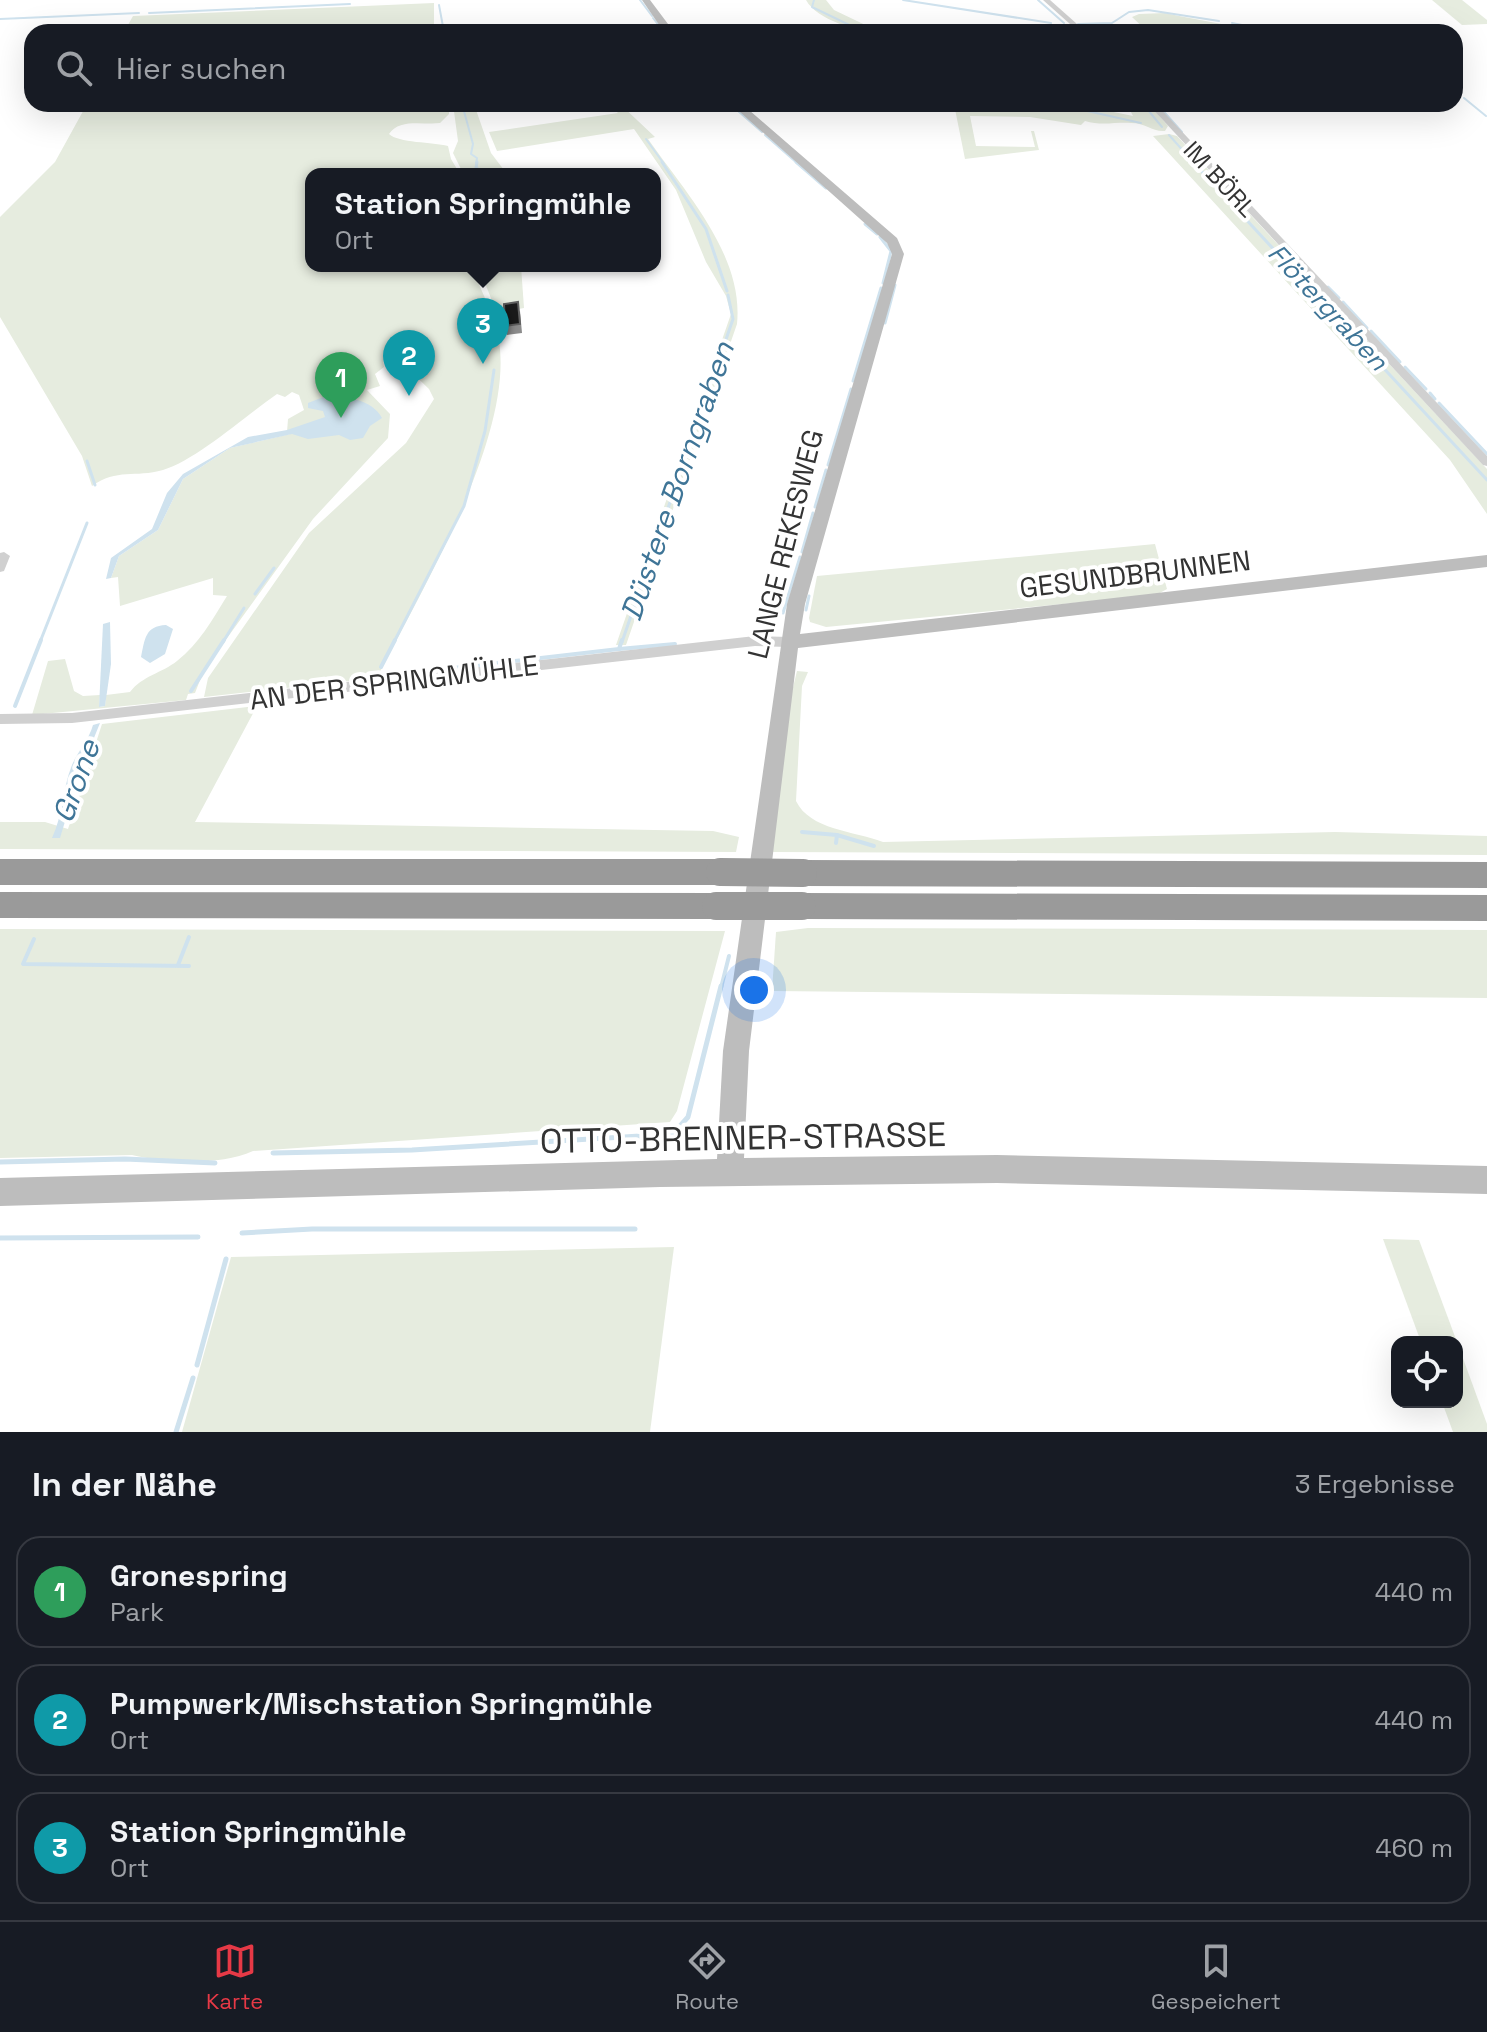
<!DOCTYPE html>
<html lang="de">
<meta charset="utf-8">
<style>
body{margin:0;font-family:"Space Grotesk",sans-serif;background:#20242c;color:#f1f3f6}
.controls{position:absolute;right:24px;bottom:24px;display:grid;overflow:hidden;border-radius:16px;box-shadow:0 8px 32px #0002}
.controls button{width:72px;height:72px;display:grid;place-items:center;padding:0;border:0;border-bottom:2px solid #363941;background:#171b24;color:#f1f3f6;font:40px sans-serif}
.you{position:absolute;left:754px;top:990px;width:28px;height:28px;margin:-20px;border:6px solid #fff;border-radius:50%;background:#1a73e8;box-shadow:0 0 0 12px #1a73e833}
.badge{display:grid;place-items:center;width:52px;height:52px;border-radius:50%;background:#e63946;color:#fff;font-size:26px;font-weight:700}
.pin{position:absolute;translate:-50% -66px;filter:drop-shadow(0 2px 4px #0008)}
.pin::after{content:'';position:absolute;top:42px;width:28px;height:24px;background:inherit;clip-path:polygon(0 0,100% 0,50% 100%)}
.popup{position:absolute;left:305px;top:168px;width:356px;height:104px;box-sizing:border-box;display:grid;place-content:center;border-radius:16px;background:#171b24;filter:drop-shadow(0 2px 6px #0005);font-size:26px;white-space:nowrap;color:#9ea1a6}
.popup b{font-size:30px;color:#f1f3f6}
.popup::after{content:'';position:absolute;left:50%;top:100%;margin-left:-16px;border:16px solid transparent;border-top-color:#171b24}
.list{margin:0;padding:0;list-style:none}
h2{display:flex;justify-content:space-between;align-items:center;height:104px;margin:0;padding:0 32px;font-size:34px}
h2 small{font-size:26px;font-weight:400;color:#9ea1a6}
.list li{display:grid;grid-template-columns:52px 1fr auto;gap:24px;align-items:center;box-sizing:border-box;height:112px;margin:0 16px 16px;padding:0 16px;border:2px solid #363941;border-radius:24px}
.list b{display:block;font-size:30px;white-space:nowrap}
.list p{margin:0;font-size:26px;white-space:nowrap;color:#9ea1a6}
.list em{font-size:26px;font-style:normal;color:#9ea1a6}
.icon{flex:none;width:44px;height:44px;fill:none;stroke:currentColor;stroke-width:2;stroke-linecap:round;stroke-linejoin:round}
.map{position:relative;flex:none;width:1487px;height:1432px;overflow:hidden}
.search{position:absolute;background:#171b24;box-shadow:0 8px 32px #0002;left:24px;right:24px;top:24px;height:88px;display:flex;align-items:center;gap:20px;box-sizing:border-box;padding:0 28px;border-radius:24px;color:#9ea1a6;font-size:30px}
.sheet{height:488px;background:#171b24}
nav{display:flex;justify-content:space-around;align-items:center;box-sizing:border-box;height:112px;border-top:2px solid #363941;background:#171b24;font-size:22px;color:#9ea1a6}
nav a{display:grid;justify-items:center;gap:4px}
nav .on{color:#e63946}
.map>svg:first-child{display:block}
.green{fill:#e6ecdf}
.water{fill:#cfe2ee}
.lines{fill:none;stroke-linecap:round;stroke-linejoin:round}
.stream-far3{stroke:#cfe2ee;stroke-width:2}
.stream-far2{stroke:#cfe2ee;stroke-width:3}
.stream-far1{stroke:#cfe2ee;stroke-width:4}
.stream{stroke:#cfe2ee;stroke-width:5}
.street{fill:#d0d0d0;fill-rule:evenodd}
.secondary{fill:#bdbdbd;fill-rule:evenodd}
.highway{fill:#9a9a9a;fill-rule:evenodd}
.highway-bridge{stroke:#9a9a9a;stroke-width:28}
.wall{fill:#8c8c8c}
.building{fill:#1a1a1a;stroke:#5f5f5f;stroke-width:2}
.labels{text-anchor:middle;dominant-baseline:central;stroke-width:8;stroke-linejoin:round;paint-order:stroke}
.far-street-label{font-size:24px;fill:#333;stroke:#fff}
.far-water-label{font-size:26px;font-style:italic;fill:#3f7597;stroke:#fff}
.street-label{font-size:28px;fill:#333;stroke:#fff}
.water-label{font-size:30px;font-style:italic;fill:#3f7597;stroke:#fff}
.near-street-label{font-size:34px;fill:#333;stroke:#fff}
</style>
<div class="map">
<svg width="1487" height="1432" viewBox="0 0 1487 1432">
<rect width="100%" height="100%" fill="#fff"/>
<!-- green -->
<g class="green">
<path d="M806 0H826L834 10 880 32C858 32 817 20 806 0Z"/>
<polygon points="1432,0 1462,0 1487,20 1487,24 1462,25"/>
<polygon points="434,3 434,32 124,32 133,16"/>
<polygon points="1165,13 1179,16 1264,32 1148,32 1132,17 1139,14"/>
<path d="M87 104H449V114L440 123C423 125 399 118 389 134 398 143 433 142 448 146L451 159 460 174H311V266H472C480 291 495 314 499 341 514 437 420 592 377 678L204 697 208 678 309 533 406 443 434 399 429 389 397 358 383 360 384 367 375 374 380 386 367 390 390 414 388 438 313 519 204 670 195 693 188 694 186 700 32 715 48 661 65 659 74 691 83 696 100 695 99 707 105 706 106 695 130 692C142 676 162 673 177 661 199 644 212 620 227 596L213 595V578L120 606 118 577 111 578 119 556 158 530 183 479 230 448 290 434 287 432 288 419 304 410 299 395 292 392 285 397 277 394C248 414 195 461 163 470 135 478 117 468 92 486L82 456 0 317V217L55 162Z"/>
<polygon points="453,104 474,104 491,153 507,174 462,171 453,153 458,141"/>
<path d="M609 104H620L655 137 648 139C685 192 744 255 737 324L626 645H616L731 314 726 296 706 262 676 190 634 129 497 151 489 132 618 113Z"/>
<path d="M954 104H1075L1133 116 1127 104H1149L1168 126 1165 131C1152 132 1146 123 1131 123 1115 122 1101 126 1085 121L1081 125 1030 117 970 116 976 146 1035 147 1031 131H1034L1039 150 965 159Z"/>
<polygon points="1169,134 1177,136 1487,469 1487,514 1450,460 1153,136"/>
<polygon points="478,266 521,266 524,308 497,313"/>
<polygon points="1155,544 1167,589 1156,595 826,627 810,622 809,618 817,576"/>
<path d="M797 671 808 672 802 686 796 801C810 830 854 831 883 842L1335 832 1487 836V855L772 852 788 708Z"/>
<polygon points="257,706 195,822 713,831 739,837 736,852 0,849 0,822 45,822 68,829 102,724"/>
<polygon points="808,928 1487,930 1487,998 772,991 776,932"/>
<path d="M0 929 725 931 677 1111 670 1122 253 1151C219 1166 168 1163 132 1155L0 1158Z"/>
<polygon points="1383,1239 1419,1240 1457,1342 1421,1342"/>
<polygon points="674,1247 650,1432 182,1432 231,1257"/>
<polygon points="1457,1342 1487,1424 1487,1432 1453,1432 1442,1402 1457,1402"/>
</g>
<!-- water -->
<g class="water">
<path d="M326 396C345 396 372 399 382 418L370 426 363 438 350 440 339 435 308 439 292 434 230 448 183 479 158 530 119 556 111 578 106 579 111 558 152 529 167 493 183 474 248 437 287 430 325 417 323 411 308 408V403Z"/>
<polygon points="110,622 111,664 105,706 99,707 103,624"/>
<path d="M166 625 173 629 165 654 150 663 141 657C145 639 145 626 166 625Z"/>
<path d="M100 723 79 775 60 838H52C63 815 62 790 72 765 78 751 89 740 93 725Z"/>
</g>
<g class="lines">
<!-- stream-far3 -->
<g class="stream-far3">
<polyline points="640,0 652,16"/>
<polyline points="814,0 812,7 864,32"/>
<polyline points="903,0 1051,23"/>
<polyline points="1038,0 1064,23"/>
<polyline points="439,5 444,32"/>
<polyline points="149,13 350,4"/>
<polyline points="653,18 664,32"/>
<polyline points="0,19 139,13"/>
<polyline points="1232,23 1277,32"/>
<polyline points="1078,24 1112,23 1129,12 1148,10 1219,21"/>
<polyline points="1068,27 1075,32"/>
<polyline points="1085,29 1088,32"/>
<polyline points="1455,91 1461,95"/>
<polyline points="1464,98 1486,116"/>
<polyline points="462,104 473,144 471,154 477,158 476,164"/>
<polyline points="730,104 736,109"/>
<polyline points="1056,104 1141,123"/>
<polyline points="1143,104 1162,127"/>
<polyline points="1157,104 1182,132"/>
<polyline points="738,111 762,132"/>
<polyline points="765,135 798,164"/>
<polyline points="1169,135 1195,164"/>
<polyline points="646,139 664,164"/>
</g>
<!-- stream-far2 -->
<g class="stream-far2">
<polyline points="477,162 476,168 488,174"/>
<polyline points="662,162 706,229 727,291"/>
<polyline points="796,162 826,188"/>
<polyline points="1193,162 1487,480"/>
<polyline points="865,224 877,234"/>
<polyline points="880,237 891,251 883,283"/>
<polyline points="1328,287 1339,298"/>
<polyline points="1343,302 1367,328"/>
<polyline points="885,323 895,285"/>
<polyline points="1371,331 1400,362"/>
<polyline points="1405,367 1426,389"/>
<polyline points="853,381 881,288"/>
<polyline points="1430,393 1435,399"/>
<polyline points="1439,403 1487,454"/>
<polyline points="87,461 95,485"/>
<polyline points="828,465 851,389"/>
<polyline points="815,507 826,470"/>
<polyline points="802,552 813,513"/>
<polyline points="255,594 274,568"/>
<polyline points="806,610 809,596"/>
<polyline points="783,613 800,557"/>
<polyline points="40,642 87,523"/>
<polyline points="223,642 244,608"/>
<polyline points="394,642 464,506 485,431 494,370"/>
<polyline points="622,642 733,319 728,295"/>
</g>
<!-- stream-far1 -->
<g class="stream-far1">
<polyline points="619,649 675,644"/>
<polyline points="381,667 395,640"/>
<polyline points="410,673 619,649 622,640"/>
<polyline points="191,691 224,640"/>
<polyline points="15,706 41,640"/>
<polyline points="802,832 837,835 836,843"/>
<polyline points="837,835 874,846"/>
<polyline points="34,939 23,964 189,966"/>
<polyline points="178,965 189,937"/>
<polyline points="721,988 729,956"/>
</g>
<!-- stream -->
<g class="stream">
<polyline points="273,1153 412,1150 673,1134 688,1117 721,986"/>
<polyline points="0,1162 125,1159 215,1163"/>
<polyline points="242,1233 312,1229 635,1229"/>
<polyline points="0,1238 198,1237"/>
<polyline points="197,1365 226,1259"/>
<polyline points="176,1432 193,1378"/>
</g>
<!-- street -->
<g class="street">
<polygon points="1043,0 1050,0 1086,32 1079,32"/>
<polygon points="1148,104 1156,104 1487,456 1487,466 1483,465"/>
<polygon points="4,552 10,556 4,571 0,572 0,553"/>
<polygon points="755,636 789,637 796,642 789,647 755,646 72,723 0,724 0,714 72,713"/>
</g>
<!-- secondary -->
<g class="secondary">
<polygon points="642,0 650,0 674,32 664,32"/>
<polygon points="731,104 742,104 897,238 904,254 805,604 800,634 1487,555 1487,567 798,648 749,1051 744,1158 997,1155 1487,1166 1487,1194 997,1183 660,1187 0,1206 0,1178 717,1159 723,1051 787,604 892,254 887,243"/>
</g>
<!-- highway -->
<g class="highway">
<polygon points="0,859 720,859 730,863 735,872 730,881 720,885 0,885"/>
<polygon points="803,860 1487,862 1487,888 803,886 793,882 788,873 793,864"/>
<polygon points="0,892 716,893 727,897 731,906 727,915 716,919 0,918"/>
<polygon points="802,893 1487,895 1487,921 802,919 791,915 787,906 791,897"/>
</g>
<!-- highway-bridge -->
<g class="highway-bridge">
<polyline points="720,872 803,873"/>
<polyline points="716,906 802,906"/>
</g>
</g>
<!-- wall -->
<polygon class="wall" points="520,311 522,333 507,335 505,326"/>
<!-- building -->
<polygon class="building" points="518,302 520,324 505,326 504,304"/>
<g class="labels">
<!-- far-street labels -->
<g class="far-street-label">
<text transform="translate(1220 179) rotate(47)">IM BÖRL</text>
</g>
<!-- far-water labels -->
<g class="far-water-label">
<text transform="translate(1328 307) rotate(47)">Flötergraben</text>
</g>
<!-- street labels -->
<g class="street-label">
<text transform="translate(785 544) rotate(-76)">LANGE REKESWEG</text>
<text transform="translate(1135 574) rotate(-7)">GESUNDBRUNNEN</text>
<text transform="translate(394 682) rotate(-7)">AN DER SPRINGMÜHLE</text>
</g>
<!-- water labels -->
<g class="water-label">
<text transform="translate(677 481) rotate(-71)">Düstere Borngraben</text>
<text transform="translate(76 781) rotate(-70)">Grone</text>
</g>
<!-- near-street labels -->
<g class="near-street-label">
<text transform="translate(743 1138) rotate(-1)">OTTO-BRENNER-STRASSE</text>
</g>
</g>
</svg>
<div class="controls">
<button><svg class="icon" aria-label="locate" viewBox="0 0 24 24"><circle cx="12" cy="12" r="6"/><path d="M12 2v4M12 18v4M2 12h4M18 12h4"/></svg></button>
</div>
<div class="you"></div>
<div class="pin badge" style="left:341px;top:418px;background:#2e9e5b">1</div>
<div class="pin badge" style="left:409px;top:396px;background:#0f9aa8">2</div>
<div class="pin badge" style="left:483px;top:364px;background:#0f9aa8">3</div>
<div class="popup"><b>Station Springmühle</b>Ort</div>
<div class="search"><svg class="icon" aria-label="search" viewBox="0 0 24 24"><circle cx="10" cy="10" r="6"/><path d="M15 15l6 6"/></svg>Hier suchen</div>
</div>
<section class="sheet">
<h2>In der Nähe<small>3 Ergebnisse</small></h2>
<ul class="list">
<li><span class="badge" style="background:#2e9e5b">1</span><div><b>Gronespring</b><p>Park</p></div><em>440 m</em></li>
<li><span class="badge" style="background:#0f9aa8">2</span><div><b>Pumpwerk/Mischstation Springmühle</b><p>Ort</p></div><em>440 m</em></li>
<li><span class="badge" style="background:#0f9aa8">3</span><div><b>Station Springmühle</b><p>Ort</p></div><em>460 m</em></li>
</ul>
</section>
<nav>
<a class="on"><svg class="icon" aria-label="map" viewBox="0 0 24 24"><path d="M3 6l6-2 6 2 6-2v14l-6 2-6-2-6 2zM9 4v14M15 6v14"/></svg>Karte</a>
<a><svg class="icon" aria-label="directions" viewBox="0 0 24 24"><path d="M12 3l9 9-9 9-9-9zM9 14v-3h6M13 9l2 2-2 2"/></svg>Route</a>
<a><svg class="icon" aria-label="saved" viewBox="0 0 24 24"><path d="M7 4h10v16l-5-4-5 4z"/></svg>Gespeichert</a>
</nav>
